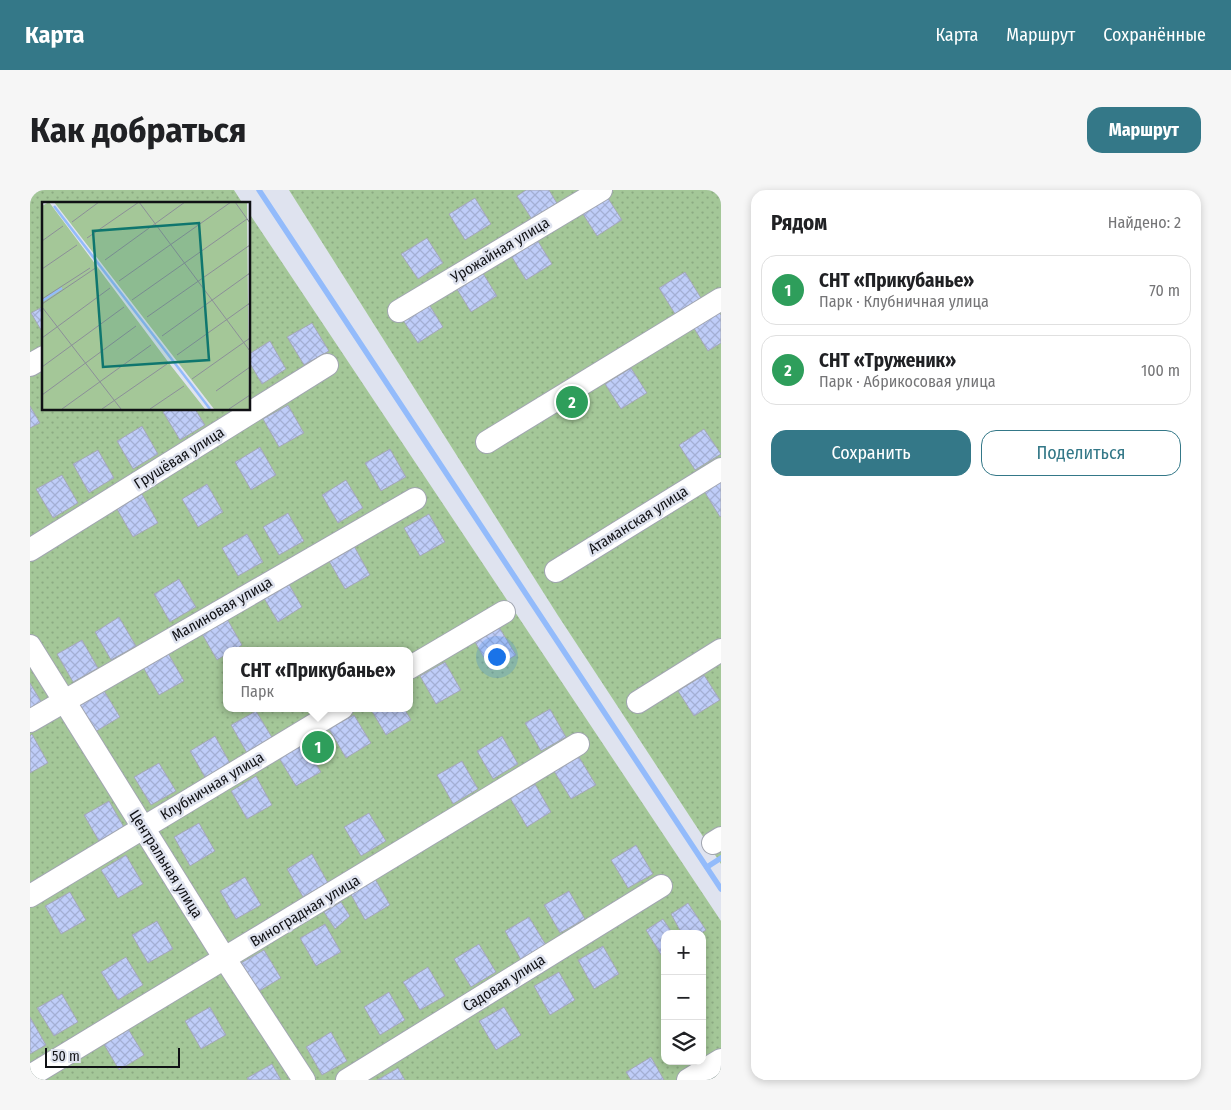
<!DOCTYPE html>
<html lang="ru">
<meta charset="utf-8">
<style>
body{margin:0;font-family:"Fira Sans Condensed",sans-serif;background:#f6f6f6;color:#202124}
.controls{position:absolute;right:15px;bottom:15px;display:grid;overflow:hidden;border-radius:10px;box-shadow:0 2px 8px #0003}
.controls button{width:45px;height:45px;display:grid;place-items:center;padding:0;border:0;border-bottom:1px solid #e0e0e0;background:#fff;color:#202124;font:25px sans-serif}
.scale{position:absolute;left:15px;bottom:12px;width:135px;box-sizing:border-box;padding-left:5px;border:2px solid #101115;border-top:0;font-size:14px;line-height:18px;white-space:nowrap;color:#101115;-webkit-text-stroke:4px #dfe3ef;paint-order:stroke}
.you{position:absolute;left:466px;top:466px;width:18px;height:18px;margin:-12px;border:4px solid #fff;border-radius:50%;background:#1a73e8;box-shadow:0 0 0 8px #1a73e833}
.badge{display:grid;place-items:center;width:32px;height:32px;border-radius:50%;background:#347888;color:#fff;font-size:16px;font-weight:700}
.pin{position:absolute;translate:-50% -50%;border:2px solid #fff;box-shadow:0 1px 5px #0006}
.popup{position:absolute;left:193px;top:457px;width:190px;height:65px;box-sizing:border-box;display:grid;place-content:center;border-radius:10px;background:#fff;filter:drop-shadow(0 1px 4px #0005);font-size:16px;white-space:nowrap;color:#757577}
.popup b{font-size:19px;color:#202124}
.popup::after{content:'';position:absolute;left:50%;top:100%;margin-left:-10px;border:10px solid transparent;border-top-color:#fff}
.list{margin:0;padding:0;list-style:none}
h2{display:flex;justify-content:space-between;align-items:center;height:65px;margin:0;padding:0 20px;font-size:21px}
h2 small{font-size:16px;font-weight:400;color:#757577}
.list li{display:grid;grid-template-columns:32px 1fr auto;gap:15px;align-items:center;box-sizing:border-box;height:70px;margin:0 10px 10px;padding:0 10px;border:1px solid #e0e0e0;border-radius:15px}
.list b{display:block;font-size:19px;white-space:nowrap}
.list p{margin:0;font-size:16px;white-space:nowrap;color:#757577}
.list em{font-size:16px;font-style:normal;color:#757577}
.actions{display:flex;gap:10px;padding:15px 20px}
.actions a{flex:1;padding:11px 0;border:1px solid #347888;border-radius:15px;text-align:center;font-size:18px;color:#347888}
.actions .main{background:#347888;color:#fff}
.icon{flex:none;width:28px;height:28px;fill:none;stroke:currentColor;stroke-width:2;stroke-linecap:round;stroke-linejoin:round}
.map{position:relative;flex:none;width:691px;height:890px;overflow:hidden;border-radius:15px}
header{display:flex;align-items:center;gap:30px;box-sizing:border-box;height:70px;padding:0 25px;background:#347888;color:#fff}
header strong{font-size:24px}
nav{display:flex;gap:28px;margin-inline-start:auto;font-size:18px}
.intro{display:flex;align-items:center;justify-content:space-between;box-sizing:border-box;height:120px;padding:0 30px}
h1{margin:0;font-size:35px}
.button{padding:12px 22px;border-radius:15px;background:#347888;color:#fff;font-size:18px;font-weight:700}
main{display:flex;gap:30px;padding:0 30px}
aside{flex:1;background:#fff;border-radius:15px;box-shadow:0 2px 8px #0003}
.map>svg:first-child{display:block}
.garden{fill:url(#garden-dots);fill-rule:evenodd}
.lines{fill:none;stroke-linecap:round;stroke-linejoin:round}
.stream{stroke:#93bbfb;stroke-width:5.5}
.building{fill:url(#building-cross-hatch);stroke:#a5a9b4}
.minor-casing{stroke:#a2a6b1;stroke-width:24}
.minor{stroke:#fff;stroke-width:22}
.labels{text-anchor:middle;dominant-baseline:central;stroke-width:5;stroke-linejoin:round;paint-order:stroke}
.street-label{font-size:15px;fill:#101115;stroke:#dfe3ef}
.inset-river{fill:none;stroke:#93bbfb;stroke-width:2.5}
.inset-road{fill:none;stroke:#8c8f98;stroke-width:1}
.view{fill:#0f766e;fill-opacity:0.15;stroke:#0f766e;stroke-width:2.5}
.inset-edge{fill:none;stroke:#101115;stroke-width:2.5}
</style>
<header>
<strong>Карта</strong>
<nav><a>Карта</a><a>Маршрут</a><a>Сохранённые</a></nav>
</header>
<div class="intro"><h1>Как добраться</h1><a class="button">Маршрут</a></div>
<main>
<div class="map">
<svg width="691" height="890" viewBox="0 0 691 890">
<defs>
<pattern id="garden-dots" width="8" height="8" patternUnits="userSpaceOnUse" patternTransform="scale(1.25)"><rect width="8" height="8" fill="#a4c798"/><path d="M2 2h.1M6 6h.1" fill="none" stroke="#8caa82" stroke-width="1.8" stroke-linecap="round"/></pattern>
<pattern id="building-cross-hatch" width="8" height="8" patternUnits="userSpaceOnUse" patternTransform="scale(1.25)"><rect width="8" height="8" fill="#bfcdf8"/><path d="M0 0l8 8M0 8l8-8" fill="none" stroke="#a3afd4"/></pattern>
</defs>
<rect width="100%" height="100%" fill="#dfe3ef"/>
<!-- garden -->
<g class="garden">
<path d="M0 0H204L213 14H14V219H219V23L691 731V890H0ZM197 461H379V518H197ZM635 744H672V871H635Z"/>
<polygon points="259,0 691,0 691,674 527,424"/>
</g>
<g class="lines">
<!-- stream -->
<g class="stream">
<polyline points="229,0 691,699"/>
<polyline points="677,677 691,668"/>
</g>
</g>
<!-- building -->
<g class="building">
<polygon points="496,0 519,0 528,15 503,31 487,6"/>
<polygon points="576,5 592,30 567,46 551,21"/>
<polygon points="445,8 461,34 435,50 419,24"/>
<polygon points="397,48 413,73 388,89 371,64"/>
<polygon points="506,48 522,74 496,90 480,64"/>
<polygon points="451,80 467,106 441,122 425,96"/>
<polygon points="655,82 671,108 645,124 629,98"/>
<polygon points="397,111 413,137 388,153 371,127"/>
<polygon points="14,116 14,145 1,123"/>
<polygon points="687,120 691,125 691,153 678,161 662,135"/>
<polygon points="282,133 299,161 274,175 257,147"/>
<polygon points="240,151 256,179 232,194 219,172 219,164"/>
<polygon points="601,178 617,203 591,219 575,194"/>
<polygon points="258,215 274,243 249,257 233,229"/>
<polygon points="0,216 10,233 0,238"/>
<polygon points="138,219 165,219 175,235 150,250 133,222"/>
<polygon points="112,236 128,264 103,279 87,251"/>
<polygon points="674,239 691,264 665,280 649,255"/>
<polygon points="230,257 246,285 221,300 205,272"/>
<polygon points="360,259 376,287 351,301 335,273"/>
<polygon points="68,260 84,288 59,303 43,274"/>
<polygon points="32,285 48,313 23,328 6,299"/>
<polygon points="316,290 333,318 308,333 292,305"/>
<polygon points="691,290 691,326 690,327 674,301"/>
<polygon points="177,294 193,322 168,337 152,309"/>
<polygon points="112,304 128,333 103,347 87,319"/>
<polygon points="258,323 274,351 249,365 233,337"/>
<polygon points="399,324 415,352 390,366 374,338"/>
<polygon points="217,344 233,372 208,386 192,358"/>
<polygon points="324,356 340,385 315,399 299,371"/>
<polygon points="149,389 166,417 140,432 124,404"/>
<polygon points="256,389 272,417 248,432 231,403"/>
<polygon points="89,427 106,456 81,470 65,442"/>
<polygon points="196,427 212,455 203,461 197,461 197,464 187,470 171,442"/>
<polygon points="469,437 486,465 461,480 445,452"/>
<polygon points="52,450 68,478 43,492 27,464"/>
<polygon points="138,463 154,491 129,505 113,477"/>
<polygon points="415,472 431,500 406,514 390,486"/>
<polygon points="674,485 690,510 664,526 648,501"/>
<polygon points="0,493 12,513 0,519"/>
<polygon points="73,499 90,527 65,542 48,513"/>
<polygon points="340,518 374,518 381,530 356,545"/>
<polygon points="520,519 536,547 511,561 495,533"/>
<polygon points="226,521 243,549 217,563 201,535"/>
<polygon points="324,525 341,553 316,568 299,539"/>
<polygon points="2,544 18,573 0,583 0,546"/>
<polygon points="185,546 201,575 176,589 160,561"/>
<polygon points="472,546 488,574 463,589 447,561"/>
<polygon points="274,554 291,582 266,596 249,568"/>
<polygon points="549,567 566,595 541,609 524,581"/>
<polygon points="432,571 448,599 423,614 407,585"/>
<polygon points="129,573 146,601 121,615 104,587"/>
<polygon points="226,586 242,615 217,629 201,601"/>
<polygon points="505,594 521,622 497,637 480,608"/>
<polygon points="79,611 95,639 70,653 54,625"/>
<polygon points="339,623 356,651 331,666 314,637"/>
<polygon points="169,633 185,661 160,676 144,647"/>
<polygon points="606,655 623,684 598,698 581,670"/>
<polygon points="282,664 298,693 273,707 257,679"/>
<polygon points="96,665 113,694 88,708 71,680"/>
<polygon points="215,687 231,715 206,729 190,701"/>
<polygon points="344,687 360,715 335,730 319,701"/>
<polygon points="539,701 555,729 530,743 514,715"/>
<polygon points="40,702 56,730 31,744 15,716"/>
<polygon points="311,712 320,726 305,739 294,722"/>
<polygon points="658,713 676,740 670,744 652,744 641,724"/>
<polygon points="499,727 516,755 491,770 475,741"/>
<polygon points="633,729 643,744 635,744 635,767 633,768 616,740"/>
<polygon points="127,731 143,759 118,773 102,745"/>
<polygon points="295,734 311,762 286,776 270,748"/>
<polygon points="449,754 466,782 441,797 424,769"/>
<polygon points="573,756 589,784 564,799 548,770"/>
<polygon points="234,760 251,788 226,803 209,774"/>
<polygon points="96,767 113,795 88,810 71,782"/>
<polygon points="398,777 415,806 390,820 373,792"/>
<polygon points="529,782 545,810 520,825 504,796"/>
<polygon points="359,802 375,830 350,845 334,817"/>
<polygon points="32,804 48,832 24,846 7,818"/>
<polygon points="180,817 196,845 171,859 155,831"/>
<polygon points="474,817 491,845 466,860 449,831"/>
<polygon points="0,827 16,855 0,864"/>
<polygon points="97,837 114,865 89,880 72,851"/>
<polygon points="301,842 317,871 292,885 276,857"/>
<polygon points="621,867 634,890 601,890 596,882"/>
<polygon points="242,874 251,890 218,890 217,888"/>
<polygon points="368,878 375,890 347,890"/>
</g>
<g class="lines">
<!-- minor casing -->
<g class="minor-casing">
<g id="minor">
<polyline points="369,121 571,0"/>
<polyline points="0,175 14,167"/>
<polyline points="457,252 691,109"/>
<polyline points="0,360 297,175"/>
<polyline points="526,381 691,279"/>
<polyline points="0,456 195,769 274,890"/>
<polyline points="379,478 474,422"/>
<polyline points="608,512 691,460"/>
<polyline points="0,531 385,309"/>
<polyline points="683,653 691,648"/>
<polyline points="0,706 312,518"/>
<polyline points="0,886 548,554"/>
<polyline points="317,890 631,696"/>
<polyline points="658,890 691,870"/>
</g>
</g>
<!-- minor -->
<use href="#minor" class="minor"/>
</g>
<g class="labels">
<!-- street labels -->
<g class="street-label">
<text transform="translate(470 60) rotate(-31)">Урожайная улица</text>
<text transform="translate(149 268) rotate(-32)">Грушёвая улица</text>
<text transform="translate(608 330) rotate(-32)">Атаманская улица</text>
<text transform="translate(192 419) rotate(-30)">Малиновая улица</text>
<text transform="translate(182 596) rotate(-31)">Клубничная улица</text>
<text transform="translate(136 674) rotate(58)">Центральная улица</text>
<text transform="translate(275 721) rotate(-31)">Виноградная улица</text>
<text transform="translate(474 793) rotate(-32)">Садовая улица</text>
</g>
</g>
<!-- overview -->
<g transform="translate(12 12)">
<rect width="208" height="208" fill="#dfe3ef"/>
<path d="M7 0 130 165 163 207H0V4ZM12 0H205L207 207H172Z" fill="#a4c798"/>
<path class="inset-river" d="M12 4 168 207M0 99 20 86"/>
<path class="inset-road" d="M97 0 208 149M193 0 208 21M30 20 57 0M45 36 97 0M0 39 21 24M63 58 143 0M0 67 35 43M77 79 189 0M0 97 48 66M90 98 205 17M0 102 55 65M0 105 79 207M105 115 208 43M120 134 208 71M0 136 68 86M135 153 208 101M0 165 82 105M150 177 208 136M174 189 208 165M0 193 94 124M20 207 109 143M60 207 125 162M108 207 142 184M187 207 208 193"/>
<path class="view" d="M157 21 167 158 61 165 51 29Z"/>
<rect width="208" height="208" class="inset-edge"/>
</g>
</svg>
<div class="controls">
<button>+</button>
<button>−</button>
<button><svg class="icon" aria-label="layers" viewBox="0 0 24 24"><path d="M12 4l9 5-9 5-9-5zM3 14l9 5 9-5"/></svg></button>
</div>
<div class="scale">50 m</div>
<div class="you"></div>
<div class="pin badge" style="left:288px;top:557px;background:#2e9e5b">1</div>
<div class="popup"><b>СНТ «Прикубанье»</b>Парк</div>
<div class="pin badge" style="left:542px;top:212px;background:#2e9e5b">2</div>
</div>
<aside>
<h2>Рядом<small>Найдено: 2</small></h2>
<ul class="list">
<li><span class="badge" style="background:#2e9e5b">1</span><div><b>СНТ «Прикубанье»</b><p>Парк · Клубничная улица</p></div><em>70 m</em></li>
<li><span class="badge" style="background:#2e9e5b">2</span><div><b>СНТ «Труженик»</b><p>Парк · Абрикосовая улица</p></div><em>100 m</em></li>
</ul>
<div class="actions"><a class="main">Сохранить</a><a>Поделиться</a></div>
</aside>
</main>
